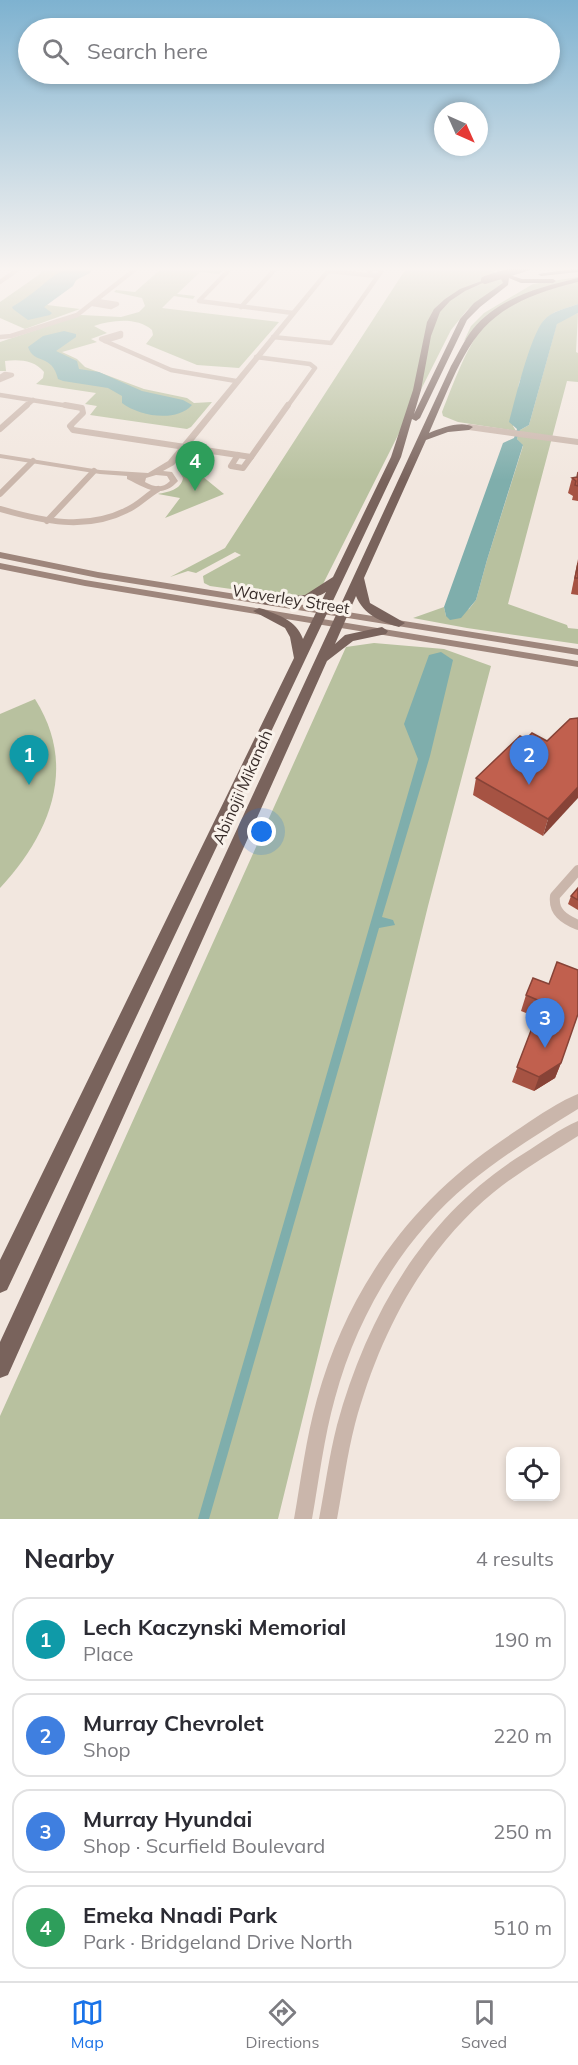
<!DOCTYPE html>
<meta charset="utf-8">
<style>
body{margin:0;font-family:Mulish,sans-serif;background:#f2f2f3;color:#2b2b33}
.controls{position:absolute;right:18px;bottom:18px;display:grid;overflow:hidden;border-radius:12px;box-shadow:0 3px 9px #0003}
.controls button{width:54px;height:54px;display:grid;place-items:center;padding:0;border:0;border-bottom:2px solid #e1e1e2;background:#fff;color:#2b2b33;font:30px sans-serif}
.compass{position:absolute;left:434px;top:102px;width:54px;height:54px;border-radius:50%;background:#fff;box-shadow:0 3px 9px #0003;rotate:135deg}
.you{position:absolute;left:262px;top:832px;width:21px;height:21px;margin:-15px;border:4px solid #fff;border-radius:50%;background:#1a73e8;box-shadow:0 0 0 9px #1a73e833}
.badge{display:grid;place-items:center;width:39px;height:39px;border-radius:50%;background:#1a73e8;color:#fff;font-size:20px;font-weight:700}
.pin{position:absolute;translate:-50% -50px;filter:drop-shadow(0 2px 3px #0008)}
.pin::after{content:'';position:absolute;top:32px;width:21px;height:18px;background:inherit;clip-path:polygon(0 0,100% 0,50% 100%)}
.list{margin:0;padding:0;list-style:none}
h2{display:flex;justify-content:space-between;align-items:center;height:78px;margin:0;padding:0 24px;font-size:26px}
h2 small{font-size:20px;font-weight:400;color:#7c7c81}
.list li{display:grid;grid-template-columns:39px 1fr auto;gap:18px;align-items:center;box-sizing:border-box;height:84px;margin:0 12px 12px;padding:0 12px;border:2px solid #e1e1e2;border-radius:18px}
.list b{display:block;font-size:22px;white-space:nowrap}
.list p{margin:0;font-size:20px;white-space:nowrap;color:#7c7c81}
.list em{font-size:20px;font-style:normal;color:#7c7c81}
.icon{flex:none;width:33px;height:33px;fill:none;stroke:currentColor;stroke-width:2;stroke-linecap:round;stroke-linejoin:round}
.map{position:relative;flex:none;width:578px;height:1519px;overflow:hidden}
.search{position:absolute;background:#fff;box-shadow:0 3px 9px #0003;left:18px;right:18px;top:18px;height:66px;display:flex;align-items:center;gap:15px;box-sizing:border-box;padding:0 21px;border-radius:33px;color:#7c7c81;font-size:22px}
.sheet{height:462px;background:#fff}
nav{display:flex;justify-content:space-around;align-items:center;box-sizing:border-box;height:84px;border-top:2px solid #e1e1e2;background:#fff;font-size:16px;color:#7c7c81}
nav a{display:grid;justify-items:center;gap:3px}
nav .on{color:#1a73e8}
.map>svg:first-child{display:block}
.green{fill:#b8c19f}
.water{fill:#7faeac}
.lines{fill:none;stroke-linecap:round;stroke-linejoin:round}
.minor-far2{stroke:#cab6ab;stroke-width:4.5}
.minor-far1{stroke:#cab6ab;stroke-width:6}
.minor{stroke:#cab6ab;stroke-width:10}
.tertiary{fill:#cab6ab;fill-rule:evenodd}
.secondary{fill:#9e867c;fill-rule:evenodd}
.primary{fill:#79635c;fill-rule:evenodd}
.primary-bridge{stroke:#79635c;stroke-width:8}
.wall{fill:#a65343}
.shaded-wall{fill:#874337}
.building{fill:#c1604e;stroke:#874337;stroke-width:1.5}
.labels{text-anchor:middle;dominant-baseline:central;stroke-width:6;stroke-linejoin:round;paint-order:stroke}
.street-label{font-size:16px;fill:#382d2a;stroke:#f9f2eb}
</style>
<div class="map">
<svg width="578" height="1519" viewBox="0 0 578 1519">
<rect width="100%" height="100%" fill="#f2e7df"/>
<!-- green -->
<g class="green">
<path d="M44 267H94C89 274 83 274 78 279 68 288 57 296 47 305L80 309 25 329 0 318V302L40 274Z"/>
<path d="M160 267 223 270 219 274 200 272 177 294 195 296 193 299 174 296 162 308 279 322 239 368 197 365 146 344 153 335 152 330C137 317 112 320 94 326L107 333 91 339 97 342 62 352 77 359 85 367 144 389 187 398 194 403 212 402 191 427 187 429 90 415 97 406 85 404 96 393 36 384 43 378 44 372C35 360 18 359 5 361L6 371H0V342L81 315 121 317 139 312 145 306 142 298 114 292 116 290 135 292 162 268Z"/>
<polygon points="407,267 486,267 498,274 505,283 467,310 451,330 322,586 308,595 289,597 210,586 204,583 203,576 241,555 235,552 196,573 188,571 170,577 225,548"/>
<polygon points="578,277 578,279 512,300 464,341 471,326 484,313 533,284"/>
<path d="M578 281V304L555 312 544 320 519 383 513 426 516 431 458 422 443 416 442 412C453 385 466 347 485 324 508 299 547 290 578 281Z"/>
<polygon points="578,313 576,352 578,353 578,382 567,381 508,604 567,625 568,628 578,629 578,644 467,628 413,618 444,607 446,616 469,609 476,600 487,560 523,446 517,439 520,430 529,425 557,323"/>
<path d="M180 465 191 467 224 494 165 518 180 498 158 494C168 492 181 490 183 478L178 469Z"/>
<polygon points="374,643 444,649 491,666 428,906 278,1519 0,1519 0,1416 346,647"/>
<path d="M35 699C78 767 50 834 0 888V714Z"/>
</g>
<!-- water -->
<g class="water">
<path d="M67 267H94L90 273 76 280 73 286 44 307 52 313 50 315 28 320 13 309 12 307C32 296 47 279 67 267Z"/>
<path d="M578 304V313L557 324 529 425 520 430 517 439 523 445 487 560 476 600 461 618 450 620 446 616 444 607 503 443 514 438 517 429 509 422C515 400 530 336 544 320 552 311 567 308 578 304Z"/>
<path d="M64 331 76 334V337L56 351 77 361 79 369 99 372 142 391 183 400 192 405C176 423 139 416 122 403V396L108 388 63 381 58 379C52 353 34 365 28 347L43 336Z"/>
<polygon points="441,652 453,660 430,756 382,917 393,920 395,925 379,928 209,1519 198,1519 418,759 404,724 429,655"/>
</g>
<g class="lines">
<!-- minor-far2 -->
<g class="minor-far2">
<polyline points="232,267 199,301 293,313"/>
<polyline points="368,275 372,269 380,268 382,270 378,276"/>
<polyline points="0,282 17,270 2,267"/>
<polyline points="93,304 111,307 117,304 97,301"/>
<polyline points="241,307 277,267"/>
<polygon points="121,333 121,336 105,341 101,339"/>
<polyline points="0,337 11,336 77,315 138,267"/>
<polyline points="273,337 331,343 378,276 328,271"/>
<polyline points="105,341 171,370 236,381"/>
<polyline points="256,357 310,364 315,368 287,407"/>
<polyline points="0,377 5,374 12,375 0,380"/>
<polyline points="0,395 75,407"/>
<polyline points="25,407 33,400"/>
</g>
<!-- minor-far1 -->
<g class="minor-far1">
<polyline points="65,405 82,408 83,413 70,426 73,430 251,457 288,405"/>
<polyline points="469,427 578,442"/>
<polyline points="0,429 27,405"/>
<polyline points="238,455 231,466 243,468 251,457"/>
<polyline points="0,494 33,461"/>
<path d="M0 509C42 521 86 531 127 510 139 505 147 495 158 489"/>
<polyline points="47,521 94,471"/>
</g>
<!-- minor -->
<path class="minor" d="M578 870 555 896C553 912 564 919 578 925"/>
<!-- tertiary -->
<g class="tertiary">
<path d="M326 267H331L330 272 174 465 163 471 172 472 178 481C161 500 146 488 127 479V476L100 474 0 458V454L100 470 148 473 168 461 325 271ZM156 475 167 476 170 481C162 489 154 487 145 482L146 478Z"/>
<path d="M578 1094V1109C541 1132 503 1155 468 1184 403 1238 357 1316 335 1398 324 1437 319 1479 312 1519H294C301 1479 306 1438 317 1399 348 1289 410 1202 504 1139 525 1125 555 1103 578 1094Z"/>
<path d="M578 1121V1136C550 1154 520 1171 494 1192 422 1251 379 1336 355 1424 347 1455 343 1487 337 1519H319C325 1488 329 1456 337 1425 367 1315 425 1215 523 1154 541 1143 559 1129 578 1121Z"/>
</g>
<!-- secondary -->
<g class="secondary">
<polygon points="0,552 98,572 578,649 578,655 98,578 0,558"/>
<polygon points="0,563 85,580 578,661 578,667 85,586 0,569"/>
</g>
<!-- primary -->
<g class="primary">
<polygon points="578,268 578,272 541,276 538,274"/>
<path d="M497 271 522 279H553L556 281 553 283H521L509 278 508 285 480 307 467 320 420 418 416 421 412 419 401 457 7 1290 0 1293V1260L294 658 290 637 285 628 253 611 259 608 263 609C280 616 296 620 303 639L326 592C312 601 272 612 258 601L264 598 305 595 333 577 391 457 413 390 427 322 434 309 445 299 460 289 487 279V281L465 291 450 301 440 312 431 336 421 390 414 414 460 319 474 303 503 283Z"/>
<path d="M578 278V282C474 307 469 343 429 433 441 428 462 420 473 427L469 430 448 432 426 440 364 578 370 603 405 623 399 627C381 622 363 614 356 596L335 644 345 635 382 627 388 631 386 634 353 641 327 661 8 1375 0 1378V1342L451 366C458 354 464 340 473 329 498 298 540 287 578 278Z"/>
</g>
<!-- primary-bridge -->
<polyline class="primary-bridge" points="485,280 527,267"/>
</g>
<!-- wall -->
<g class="wall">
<polygon points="578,472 578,501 572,500 573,496 568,493 572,478 577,477"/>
<polygon points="578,559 578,595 571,594"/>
<polygon points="578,718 543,836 473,795 476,778 526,739 547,741"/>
<polygon points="578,888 578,910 568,904 571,896"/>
<polygon points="549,984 561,1063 555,1078 534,1091 512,1082 536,1017 521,1011 526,995"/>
</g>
<!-- shaded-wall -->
<g class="shaded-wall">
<polygon points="578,787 578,798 543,836 548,819"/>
<polygon points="561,1063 555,1078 534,1091 539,1077"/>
</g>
<!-- building -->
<g class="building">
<polygon points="578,472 578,486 575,485 576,481 572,478 577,477"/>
<polygon points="578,563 578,578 575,578"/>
<polygon points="578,718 578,787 548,819 476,778 520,736 526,739 532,733 547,741 570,719"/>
<polygon points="578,888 578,900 571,896"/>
<polygon points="557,962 578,970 578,1014 561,1063 539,1077 517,1067 542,1002 526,995 533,978 549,984"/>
</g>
<!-- sky -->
<linearGradient id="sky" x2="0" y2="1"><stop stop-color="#7eb2d0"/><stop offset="0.56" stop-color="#f9f4f1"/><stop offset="1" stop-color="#f9f4f1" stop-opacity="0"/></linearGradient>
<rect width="578" height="480" fill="url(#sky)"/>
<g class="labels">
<!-- street labels -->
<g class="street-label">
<text transform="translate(291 599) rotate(9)">Waverley Street</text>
<text transform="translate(242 787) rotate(-66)">Abinojii Mikanah</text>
</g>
</g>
</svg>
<div class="controls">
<button><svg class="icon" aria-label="locate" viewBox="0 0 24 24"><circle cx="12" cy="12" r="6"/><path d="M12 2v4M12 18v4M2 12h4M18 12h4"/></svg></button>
</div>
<svg class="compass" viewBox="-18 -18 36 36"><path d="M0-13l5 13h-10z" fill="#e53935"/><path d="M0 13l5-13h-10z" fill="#7c7c81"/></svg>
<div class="you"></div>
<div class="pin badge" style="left:29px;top:785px;background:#0f9aa8">1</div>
<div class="pin badge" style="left:529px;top:785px;background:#3f7fe0">2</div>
<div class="pin badge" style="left:545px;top:1048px;background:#3f7fe0">3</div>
<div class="pin badge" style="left:195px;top:491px;background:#2e9e5b">4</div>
<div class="search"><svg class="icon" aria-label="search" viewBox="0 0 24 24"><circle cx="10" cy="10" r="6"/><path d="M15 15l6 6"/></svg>Search here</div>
</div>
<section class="sheet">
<h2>Nearby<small>4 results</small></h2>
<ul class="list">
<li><span class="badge" style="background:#0f9aa8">1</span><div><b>Lech Kaczynski Memorial</b><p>Place</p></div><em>190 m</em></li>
<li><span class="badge" style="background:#3f7fe0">2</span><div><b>Murray Chevrolet</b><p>Shop</p></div><em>220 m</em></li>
<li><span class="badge" style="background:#3f7fe0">3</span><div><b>Murray Hyundai</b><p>Shop · Scurfield Boulevard</p></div><em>250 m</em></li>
<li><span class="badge" style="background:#2e9e5b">4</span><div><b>Emeka Nnadi Park</b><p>Park · Bridgeland Drive North</p></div><em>510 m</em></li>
</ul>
</section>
<nav>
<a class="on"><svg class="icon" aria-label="map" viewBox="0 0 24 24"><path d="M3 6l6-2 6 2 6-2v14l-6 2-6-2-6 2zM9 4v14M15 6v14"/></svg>Map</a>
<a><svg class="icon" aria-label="directions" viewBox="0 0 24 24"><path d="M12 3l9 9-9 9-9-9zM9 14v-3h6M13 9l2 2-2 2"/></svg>Directions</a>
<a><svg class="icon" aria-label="saved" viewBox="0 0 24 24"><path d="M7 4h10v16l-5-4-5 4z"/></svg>Saved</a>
</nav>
